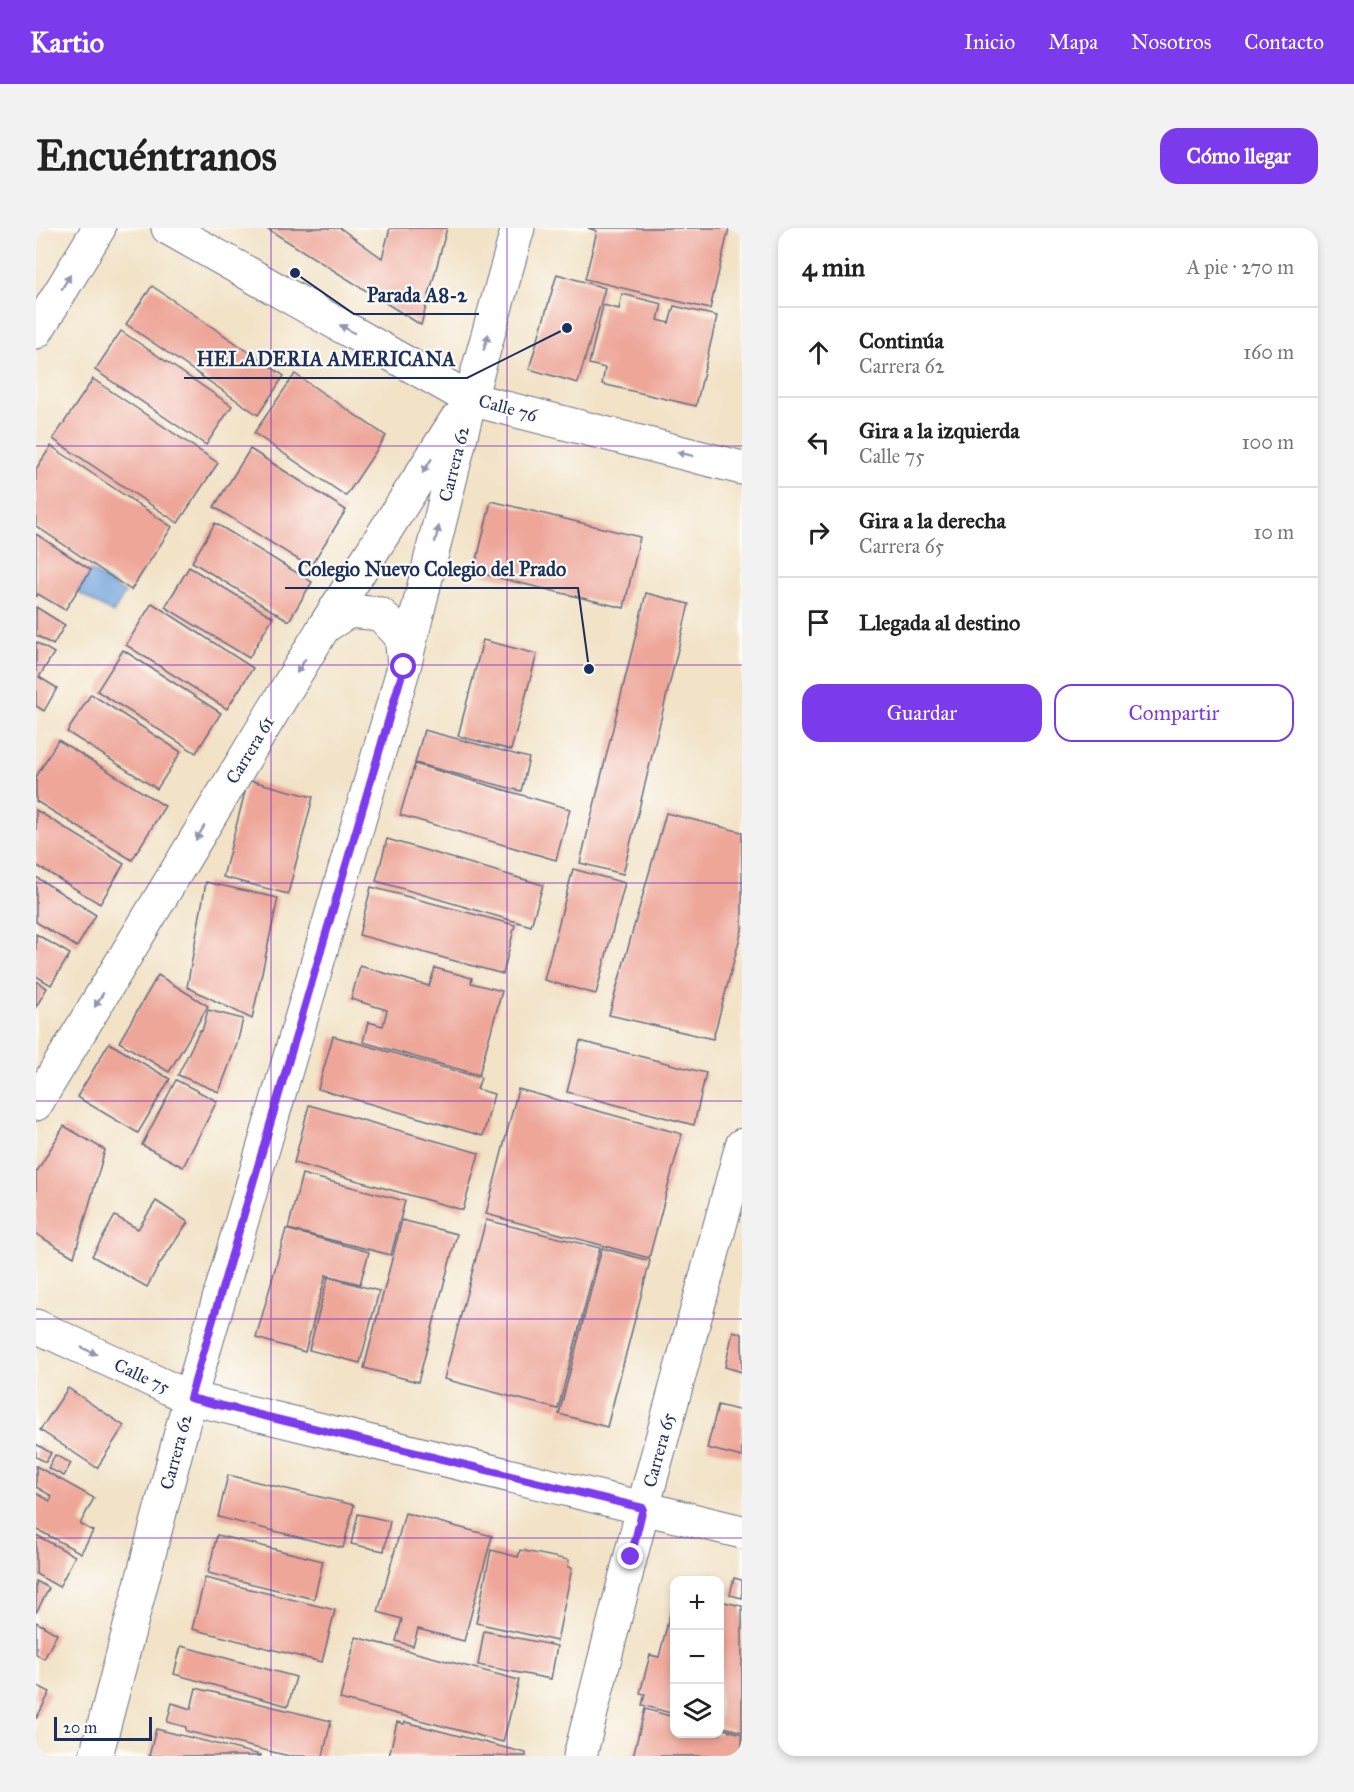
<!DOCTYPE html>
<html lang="es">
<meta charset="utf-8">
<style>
body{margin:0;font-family:"IM FELL Great Primer",serif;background:#f2f2f2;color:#222}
.controls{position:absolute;right:18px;bottom:18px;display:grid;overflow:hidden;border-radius:12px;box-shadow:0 3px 9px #0003}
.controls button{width:54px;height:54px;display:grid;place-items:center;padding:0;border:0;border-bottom:2px solid #e0e0e0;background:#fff;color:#222;font:30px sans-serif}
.scale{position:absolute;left:18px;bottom:15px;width:98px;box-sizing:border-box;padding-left:6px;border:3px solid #1b2f5e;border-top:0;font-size:16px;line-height:21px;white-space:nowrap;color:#1b2f5e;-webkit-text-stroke:4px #fdfcf7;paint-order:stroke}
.stop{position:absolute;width:18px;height:18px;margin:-14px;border:4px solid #7c3aed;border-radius:50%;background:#fff}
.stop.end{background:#7c3aed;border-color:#fff;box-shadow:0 2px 6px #0008}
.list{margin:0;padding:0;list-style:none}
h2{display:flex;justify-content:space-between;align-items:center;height:78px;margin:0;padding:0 24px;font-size:26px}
h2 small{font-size:20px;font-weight:400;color:#767676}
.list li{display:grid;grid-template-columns:39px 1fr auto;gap:18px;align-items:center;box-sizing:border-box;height:90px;padding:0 24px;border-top:2px solid #e0e0e0}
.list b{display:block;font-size:22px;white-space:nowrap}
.list p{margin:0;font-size:20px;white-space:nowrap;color:#767676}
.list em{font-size:20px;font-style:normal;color:#767676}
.actions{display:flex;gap:12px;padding:18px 24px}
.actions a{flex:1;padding:14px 0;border:2px solid #7c3aed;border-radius:18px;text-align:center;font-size:21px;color:#7c3aed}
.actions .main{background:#7c3aed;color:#fff}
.icon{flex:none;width:33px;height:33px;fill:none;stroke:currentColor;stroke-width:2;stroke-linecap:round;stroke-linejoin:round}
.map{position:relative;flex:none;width:706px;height:1528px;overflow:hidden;border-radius:18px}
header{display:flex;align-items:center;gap:36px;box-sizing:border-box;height:84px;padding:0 30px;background:#7c3aed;color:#fff}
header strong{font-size:28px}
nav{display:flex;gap:33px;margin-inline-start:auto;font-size:21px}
.intro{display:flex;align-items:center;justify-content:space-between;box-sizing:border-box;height:144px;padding:0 36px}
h1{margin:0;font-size:42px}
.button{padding:15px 27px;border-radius:18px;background:#7c3aed;color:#fff;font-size:21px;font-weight:700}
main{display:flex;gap:36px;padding:0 36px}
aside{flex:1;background:#fff;border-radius:18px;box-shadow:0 3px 9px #0003}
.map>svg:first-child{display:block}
.water{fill:#6ea1da;stroke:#44689c;stroke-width:1.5}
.building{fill:#eea699}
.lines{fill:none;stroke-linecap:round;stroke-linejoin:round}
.minor-casing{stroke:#666e82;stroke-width:35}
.minor{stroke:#fff;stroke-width:33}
.oneway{fill:#8d97ae}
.route{stroke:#7c3aed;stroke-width:8}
.grid{fill:none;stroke:#7b2cbf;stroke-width:1.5;stroke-opacity:0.55}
.labels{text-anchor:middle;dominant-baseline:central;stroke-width:4.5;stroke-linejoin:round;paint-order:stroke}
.street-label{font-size:18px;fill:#1b2f5e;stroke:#fdfcf7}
.leader{fill:none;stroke:#1b2f5e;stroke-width:2}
.callout-dot{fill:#1b2f5e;stroke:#fdfcf7;stroke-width:2}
.callout-label{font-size:20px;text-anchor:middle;font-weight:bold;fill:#1b2f5e;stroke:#fdfcf7;stroke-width:4.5;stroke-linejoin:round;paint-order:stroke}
</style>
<header>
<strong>Kartio</strong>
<nav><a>Inicio</a><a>Mapa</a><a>Nosotros</a><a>Contacto</a></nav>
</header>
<div class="intro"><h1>Encuéntranos</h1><a class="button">Cómo llegar</a></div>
<main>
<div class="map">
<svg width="706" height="1528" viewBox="0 0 706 1528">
<rect width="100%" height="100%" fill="#fdfcf7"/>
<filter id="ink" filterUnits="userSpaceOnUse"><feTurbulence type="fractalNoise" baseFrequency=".0167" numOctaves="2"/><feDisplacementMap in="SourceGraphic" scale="12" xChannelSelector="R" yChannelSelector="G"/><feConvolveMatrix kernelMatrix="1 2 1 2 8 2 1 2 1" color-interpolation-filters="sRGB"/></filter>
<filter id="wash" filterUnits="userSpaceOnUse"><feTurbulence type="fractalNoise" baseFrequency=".008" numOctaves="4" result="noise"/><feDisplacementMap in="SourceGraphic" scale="24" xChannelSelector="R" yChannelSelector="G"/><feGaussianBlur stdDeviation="1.35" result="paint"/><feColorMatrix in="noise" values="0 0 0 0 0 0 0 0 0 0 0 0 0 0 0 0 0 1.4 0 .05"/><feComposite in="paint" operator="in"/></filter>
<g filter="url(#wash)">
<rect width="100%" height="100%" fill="#f2e2c6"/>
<!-- water -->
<polygon class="water" points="55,342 89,365 77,385 41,364"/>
<g id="blocks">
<!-- building -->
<g class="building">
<polygon points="230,0 304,0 346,30 354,0 411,0 385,97"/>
<polygon points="552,0 693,0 674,81 549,51 561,3"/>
<polygon points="521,46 569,60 542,155 493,141"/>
<polygon points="116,58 248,148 222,187 90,96"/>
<polygon points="586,66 626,76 622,92 633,95 638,78 681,88 660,178 566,156 569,140 553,136 567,77 583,81"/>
<polygon points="85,103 196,178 170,217 59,142"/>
<polygon points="259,146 350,208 310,268 218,205"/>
<polygon points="57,151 182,235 142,295 17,211"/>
<polygon points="15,218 136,299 95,362 0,298 0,241"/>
<polygon points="214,221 310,282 274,339 178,279"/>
<polygon points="455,273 604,309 588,380 438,344"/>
<polygon points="179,295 276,354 253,393 156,334"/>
<polygon points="0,306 55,342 29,382 2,366 0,369"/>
<polygon points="153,339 237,389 213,430 129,379"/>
<polygon points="610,365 653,376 587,646 544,635"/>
<polygon points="116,375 217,440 191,481 90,417"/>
<polygon points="0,379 29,397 17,417 0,407"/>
<polygon points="447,412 501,426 475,522 422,508"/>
<polygon points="0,414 18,425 3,449 21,460 8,483 0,478"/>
<polygon points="87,422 185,485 160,525 61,463"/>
<polygon points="55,466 145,524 121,561 31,504"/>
<polygon points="388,502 493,530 485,563 379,535"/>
<polygon points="22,512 129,578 96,632 0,573 0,549"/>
<polygon points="379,536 534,581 520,632 364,587"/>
<polygon points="212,552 277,569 252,666 187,649"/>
<polygon points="0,582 88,636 64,676 0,637"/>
<polygon points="630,585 706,604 706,702 677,811 573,787"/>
<polygon points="351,611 507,657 495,698 340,653"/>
<polygon points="537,641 589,655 560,766 508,752"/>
<polygon points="0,649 60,687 41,719 0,694"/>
<polygon points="170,654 242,670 216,791 151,759"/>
<polygon points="335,659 479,697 467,746 323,707"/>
<polygon points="0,706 34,726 15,757 0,748"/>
<polygon points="324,738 393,758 399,740 436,750 435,755 466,763 443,847 327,814 332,794 347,798 351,782 315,771"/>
<polygon points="122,747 172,778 133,844 83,814"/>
<polygon points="0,753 11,760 0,779"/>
<polygon points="172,782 207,791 201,816 183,864 142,847 164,802 166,803"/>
<polygon points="297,808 445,850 441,861 458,866 447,908 282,861"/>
<polygon points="544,813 670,845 658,897 531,864"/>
<polygon points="73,815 134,851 102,905 41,869"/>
<polygon points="140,852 181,873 147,939 106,917"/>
<polygon points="482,861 646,906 613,1030 450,986"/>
<polygon points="273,877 443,925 427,982 258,935"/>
<polygon points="28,898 69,922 38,1029 0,1006 0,945"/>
<polygon points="266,946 369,973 355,1027 252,1001"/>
<polygon points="120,973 152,994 123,1037 111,1059 56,1028 79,988 102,1001"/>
<polygon points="366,992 421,1006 382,1154 328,1140"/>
<polygon points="450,992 564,1020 522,1181 408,1151"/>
<polygon points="250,1001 333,1024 324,1056 290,1047 269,1124 220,1110"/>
<polygon points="566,1020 614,1033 571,1199 523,1186"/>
<polygon points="292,1049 343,1063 324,1135 273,1122"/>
<polygon points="697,1103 706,1106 706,1144 689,1139"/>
<polygon points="32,1160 88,1198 61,1240 4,1202"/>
<polygon points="682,1177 706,1183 706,1229 671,1220"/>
<polygon points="0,1216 15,1225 10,1234 0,1229"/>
<polygon points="19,1227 35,1235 28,1248 12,1240"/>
<polygon points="0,1238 58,1270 44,1296 57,1303 45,1325 0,1301 0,1265 14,1273 16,1268 0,1259"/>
<polygon points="192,1247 318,1277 307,1320 182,1289"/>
<polygon points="369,1285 456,1308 428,1413 382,1401 377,1418 360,1413 366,1391 342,1384"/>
<polygon points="322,1286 354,1293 348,1323 315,1316"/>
<polygon points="0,1307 39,1328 23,1359 0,1346"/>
<polygon points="181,1307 287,1333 278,1371 172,1345"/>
<polygon points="455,1322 482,1329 484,1322 533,1332 532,1339 536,1340 521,1413 440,1395"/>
<polygon points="169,1350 299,1382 286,1434 156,1401"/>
<polygon points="698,1350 706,1352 706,1370 694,1367"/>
<polygon points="0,1353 13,1360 0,1385"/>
<polygon points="638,1370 638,1486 606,1477 609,1466 604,1465 614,1427 623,1429"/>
<polygon points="684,1373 706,1378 706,1504 684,1498"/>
<polygon points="0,1394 21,1406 8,1431 0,1426"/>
<polygon points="448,1403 521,1418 515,1451 442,1437"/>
<polygon points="320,1409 483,1452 467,1514 304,1471"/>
<polygon points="145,1418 260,1449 252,1478 138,1446"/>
<polygon points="0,1457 14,1464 0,1491"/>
<polygon points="160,1460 295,1493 287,1528 253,1528 150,1503 150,1499 131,1494 136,1475 155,1481"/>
<polygon points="609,1481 638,1489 638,1506 684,1506 684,1500 706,1506 706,1518 704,1528 597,1528"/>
<polygon points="361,1494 368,1496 369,1494 490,1525 490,1528 353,1528"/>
<polygon points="120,1501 225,1527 225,1528 113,1528"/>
</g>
</g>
</g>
<g filter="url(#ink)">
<use href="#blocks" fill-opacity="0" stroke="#666e82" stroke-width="1.5"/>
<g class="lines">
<!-- minor casing -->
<g class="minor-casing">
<g id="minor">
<polyline points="132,0 434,171 706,240"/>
<polyline points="0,104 63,0"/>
<polyline points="288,399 313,383 344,386 365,408 368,437"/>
<polyline points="0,876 288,399 420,192"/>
<polyline points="0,1098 154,1170 706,1304"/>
<polyline points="60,1528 154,1170 368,439 434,171 482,0"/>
<polyline points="544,1528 607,1280 706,917"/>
</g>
</g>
<!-- minor -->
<use href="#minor" class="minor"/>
</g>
<!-- one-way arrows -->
<defs><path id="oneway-solid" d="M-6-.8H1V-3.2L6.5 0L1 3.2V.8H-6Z" transform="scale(1.5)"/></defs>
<g class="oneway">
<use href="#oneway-solid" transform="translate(30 54) rotate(-59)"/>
<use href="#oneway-solid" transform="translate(311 101) rotate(-151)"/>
<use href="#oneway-solid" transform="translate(450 114) rotate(-74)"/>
<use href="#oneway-solid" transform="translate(649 226) rotate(-166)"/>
<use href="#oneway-solid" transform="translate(391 238) rotate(123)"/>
<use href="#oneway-solid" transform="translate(401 306) rotate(-76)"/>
<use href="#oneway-solid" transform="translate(265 438) rotate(121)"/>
<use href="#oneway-solid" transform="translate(164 605) rotate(121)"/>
<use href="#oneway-solid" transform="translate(63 772) rotate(121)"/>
<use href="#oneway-solid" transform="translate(53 1123) rotate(25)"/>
</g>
</g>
<g class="lines" filter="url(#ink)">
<!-- route -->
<polyline class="route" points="368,439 154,1170 607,1280 595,1329"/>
</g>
<!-- grid -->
<path class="grid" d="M235 0V1528M471 0V1528M0 218H706M0 437H706M0 655H706M0 873H706M0 1091H706M0 1310H706"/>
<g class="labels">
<!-- street labels -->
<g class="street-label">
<text transform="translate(472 180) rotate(15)">Calle 76</text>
<text transform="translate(418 236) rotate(-76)">Carrera 62</text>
<text transform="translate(214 522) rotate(-59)">Carrera 61</text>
<text transform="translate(106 1148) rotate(25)">Calle 75</text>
<text transform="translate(623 1222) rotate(-75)">Carrera 65</text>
<text transform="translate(140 1224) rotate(-75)">Carrera 62</text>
</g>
</g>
<!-- callouts -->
<path class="leader" d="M259 45L318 86H443M531 100L431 150H148M553 441L542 360H249"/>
<g class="callout-dot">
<circle cx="259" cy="45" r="6"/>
<circle cx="531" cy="100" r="6"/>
<circle cx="553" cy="441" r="6"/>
</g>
<g class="callout-label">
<text x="381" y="74">Parada A8-2</text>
<text x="290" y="138">HELADERIA AMERICANA</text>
<text x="396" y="348">Colegio Nuevo Colegio del Prado</text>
</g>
</svg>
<div class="controls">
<button>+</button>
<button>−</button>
<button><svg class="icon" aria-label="layers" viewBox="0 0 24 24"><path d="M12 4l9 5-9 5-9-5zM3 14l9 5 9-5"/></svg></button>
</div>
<div class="scale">20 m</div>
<div class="stop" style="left:368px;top:439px"></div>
<div class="stop end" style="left:595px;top:1329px"></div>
</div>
<aside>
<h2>4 min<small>A pie · 270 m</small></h2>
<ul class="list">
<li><svg class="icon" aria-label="ahead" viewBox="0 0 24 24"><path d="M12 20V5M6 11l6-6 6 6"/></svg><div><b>Continúa</b><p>Carrera 62</p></div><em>160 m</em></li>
<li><svg class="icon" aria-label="left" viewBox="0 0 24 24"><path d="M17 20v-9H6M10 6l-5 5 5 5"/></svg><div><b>Gira a la izquierda</b><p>Calle 75</p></div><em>100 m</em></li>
<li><svg class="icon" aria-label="right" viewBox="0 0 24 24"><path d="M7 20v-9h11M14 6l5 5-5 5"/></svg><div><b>Gira a la derecha</b><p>Carrera 65</p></div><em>10 m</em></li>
<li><svg class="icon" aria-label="arrive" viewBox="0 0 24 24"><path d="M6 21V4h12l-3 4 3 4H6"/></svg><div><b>Llegada al destino</b></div></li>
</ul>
<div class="actions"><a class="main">Guardar</a><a>Compartir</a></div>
</aside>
</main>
